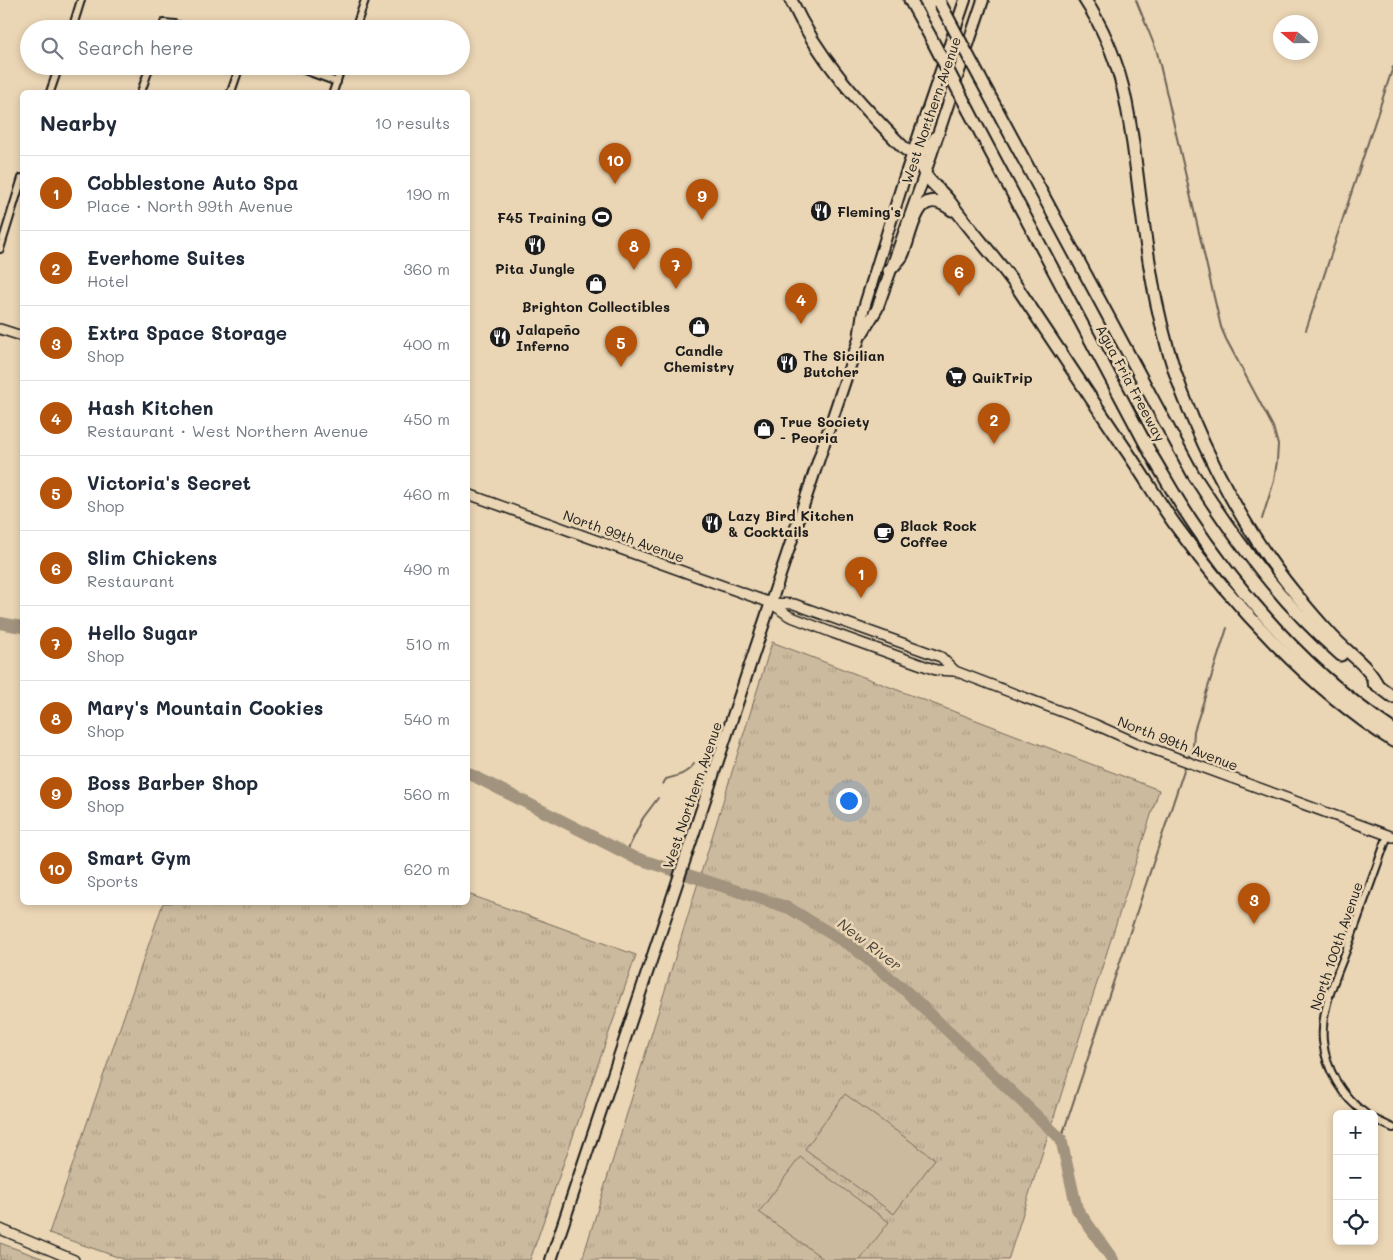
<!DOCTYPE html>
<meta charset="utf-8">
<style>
body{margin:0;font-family:Mali,sans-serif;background:#f6f6f7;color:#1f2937}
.controls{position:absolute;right:15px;bottom:15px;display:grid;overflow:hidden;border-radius:8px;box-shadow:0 2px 8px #0003}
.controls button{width:45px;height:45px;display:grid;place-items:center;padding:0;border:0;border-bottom:1px solid #e0e1e3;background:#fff;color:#1f2937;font:25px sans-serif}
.compass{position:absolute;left:1273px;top:15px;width:45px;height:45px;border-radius:50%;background:#fff;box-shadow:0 2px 8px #0003;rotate:290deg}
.you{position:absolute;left:848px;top:800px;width:18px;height:18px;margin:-12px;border:4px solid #fff;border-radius:50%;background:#1a73e8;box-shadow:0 0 0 8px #1a73e833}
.badge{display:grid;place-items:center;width:32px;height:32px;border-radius:50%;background:#b45309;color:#fff;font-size:16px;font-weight:700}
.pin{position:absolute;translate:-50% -41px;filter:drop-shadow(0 1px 2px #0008)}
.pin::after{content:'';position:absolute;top:26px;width:18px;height:15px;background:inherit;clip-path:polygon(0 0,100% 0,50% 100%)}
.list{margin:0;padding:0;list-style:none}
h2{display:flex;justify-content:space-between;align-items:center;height:65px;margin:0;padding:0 20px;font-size:21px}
h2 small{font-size:16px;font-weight:400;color:#747a83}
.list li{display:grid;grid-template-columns:32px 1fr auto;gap:15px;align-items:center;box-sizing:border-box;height:75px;padding:0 20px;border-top:1px solid #e0e1e3}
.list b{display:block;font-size:19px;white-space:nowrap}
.list p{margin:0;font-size:16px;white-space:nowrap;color:#747a83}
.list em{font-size:16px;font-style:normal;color:#747a83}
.icon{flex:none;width:28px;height:28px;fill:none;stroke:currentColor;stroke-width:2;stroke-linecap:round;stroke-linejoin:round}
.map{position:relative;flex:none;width:1393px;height:1260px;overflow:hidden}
.search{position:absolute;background:#fff;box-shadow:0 2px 8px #0003;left:20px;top:20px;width:450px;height:55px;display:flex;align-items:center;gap:12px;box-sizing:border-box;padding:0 18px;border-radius:28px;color:#747a83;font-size:19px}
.panel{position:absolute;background:#fff;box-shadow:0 2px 8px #0003;left:20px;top:90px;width:450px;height:815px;border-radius:8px}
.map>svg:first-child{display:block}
.grass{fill:url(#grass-tufts);stroke:#746b5d}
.pitch{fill:#ccba9e;stroke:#746b5d}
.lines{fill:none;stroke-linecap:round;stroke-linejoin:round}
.stream{stroke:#6c6357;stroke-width:2}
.river{stroke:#a1937e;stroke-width:12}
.minor-casing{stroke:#1c1c1c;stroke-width:10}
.secondary-casing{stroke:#1c1c1c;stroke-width:12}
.primary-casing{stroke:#1c1c1c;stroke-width:14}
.motorway-casing{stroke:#1c1c1c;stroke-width:15}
.minor{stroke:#ead5b4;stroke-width:6}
.secondary{stroke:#ead5b4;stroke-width:9}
.primary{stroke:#ead5b4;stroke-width:10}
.motorway{stroke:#ead5b4;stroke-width:11}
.motorway-bridge-casing{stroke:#1c1c1c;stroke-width:15;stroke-linecap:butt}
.motorway-bridge{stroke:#ead5b4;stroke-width:11}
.labels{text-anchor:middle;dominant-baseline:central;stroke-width:5;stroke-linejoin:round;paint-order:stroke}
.street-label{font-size:14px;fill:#1c1c1c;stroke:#ead5b4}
.poi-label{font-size:14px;font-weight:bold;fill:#1c1c1c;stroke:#ead5b4;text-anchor:start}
.water-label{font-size:15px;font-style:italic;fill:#4b463e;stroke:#ead5b4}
</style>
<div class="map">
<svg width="1393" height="1260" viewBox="0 0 1393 1260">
<defs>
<pattern id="grass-tufts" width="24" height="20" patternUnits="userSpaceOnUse" patternTransform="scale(1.25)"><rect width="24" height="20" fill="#ccba9e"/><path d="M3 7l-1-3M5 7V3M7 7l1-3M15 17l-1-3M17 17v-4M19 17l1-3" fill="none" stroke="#af9f88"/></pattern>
</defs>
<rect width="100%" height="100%" fill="#ead5b4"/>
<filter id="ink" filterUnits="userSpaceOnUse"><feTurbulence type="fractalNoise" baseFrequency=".02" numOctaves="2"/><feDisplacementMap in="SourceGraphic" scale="10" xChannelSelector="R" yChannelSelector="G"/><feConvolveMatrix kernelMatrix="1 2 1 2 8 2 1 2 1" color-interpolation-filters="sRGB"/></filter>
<g filter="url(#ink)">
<!-- grass -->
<g class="grass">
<polygon points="772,642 1159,790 1008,1260 582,1260"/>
<polygon points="468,894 636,955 530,1260 126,1260 49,1233 163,903 468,902"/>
<polygon points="0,1243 47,1260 0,1260"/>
</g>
<!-- pitch -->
<g class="pitch">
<polygon points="845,1094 935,1159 894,1214 805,1149"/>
<polygon points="800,1157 889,1222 860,1260 825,1260 759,1212"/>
</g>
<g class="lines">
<!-- stream -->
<g class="stream">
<polyline points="1136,0 1157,52 1221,327 1226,339 1273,427 1278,445 1277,461 1274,481 1262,519"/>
<polyline points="1306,330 1393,67"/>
<polyline points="1188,760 1193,747 1194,731 1227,628"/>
<path d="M663 784 666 779C678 776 686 774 694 764"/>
<polyline points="626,853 643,818 658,798"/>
<polyline points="1061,1139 1186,764"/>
</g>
<!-- river -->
<g class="river">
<polyline points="0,623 22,627"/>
<polyline points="468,773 633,857 789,908 854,948 907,992 1061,1139 1077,1209 1113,1260"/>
</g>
<!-- minor casing -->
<g class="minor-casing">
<g id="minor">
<polyline points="72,29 81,0"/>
<polyline points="162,29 164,23 175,24 189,29"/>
<polyline points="355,29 365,0"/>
<polyline points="293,66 337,82"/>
<polyline points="50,92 59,66"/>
<polyline points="141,92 150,66"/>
<polyline points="231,92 240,66"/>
<polyline points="333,92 342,66"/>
<polyline points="0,249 22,178"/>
<path d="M1366 1114C1342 1097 1326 1070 1323 1041 1320 1009 1337 975 1348 946 1361 909 1375 872 1388 835"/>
<polyline points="1374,1119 1393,1128"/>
</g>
</g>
<!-- secondary casing -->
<g class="secondary-casing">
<g id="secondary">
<polyline points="0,329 22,336"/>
<polyline points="468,494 751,596 771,603 794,604 941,657 955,671"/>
<polyline points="771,603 789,616 833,633 936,670 955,671 1094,724 1139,744 1393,837"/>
<polyline points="0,1229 74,1260"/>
</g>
</g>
<!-- primary casing -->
<g class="primary-casing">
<g id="primary">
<polyline points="862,334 877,309 921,185 983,0"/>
<polyline points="551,1260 859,339 863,311 904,179 965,0"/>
</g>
</g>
<!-- motorway casing -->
<g class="motorway-casing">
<g id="motorway">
<path d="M791 0C818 59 860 104 905 149L913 154 926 150 937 136"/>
<polyline points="910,0 930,36"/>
<path d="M1085 0C1130 69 1131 134 1142 213 1150 274 1160 334 1182 392 1208 461 1248 535 1294 592 1308 609 1322 626 1337 641 1352 656 1369 667 1378 686"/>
<path d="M980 78 1193 474C1237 542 1280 602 1341 655"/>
<path d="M969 111 1152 456C1163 474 1173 493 1185 511 1240 595 1309 674 1393 730"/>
<path d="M921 132C920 145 917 162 925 174 931 184 943 192 950 202 971 231 996 258 1017 287 1053 341 1088 394 1124 447 1142 473 1158 501 1176 526 1233 605 1311 689 1393 741"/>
<path d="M889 271C893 266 899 261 902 256 913 233 915 181 952 210"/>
<polyline points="1373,682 1393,697"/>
</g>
</g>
<!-- minor -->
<use href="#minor" class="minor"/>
<!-- secondary -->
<use href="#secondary" class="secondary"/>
<!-- primary -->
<use href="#primary" class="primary"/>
<!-- motorway -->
<use href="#motorway" class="motorway"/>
<!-- motorway-bridge casing -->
<g class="motorway-bridge-casing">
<g id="motorway-bridge">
<polyline points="940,3 980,78"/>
<polyline points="930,36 969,111"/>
</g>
</g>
<!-- motorway-bridge -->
<use href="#motorway-bridge" class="motorway-bridge"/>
</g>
</g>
<!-- icons -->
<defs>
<g id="restaurant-disc" transform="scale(1.125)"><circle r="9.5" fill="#1c1c1c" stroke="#ead5b4"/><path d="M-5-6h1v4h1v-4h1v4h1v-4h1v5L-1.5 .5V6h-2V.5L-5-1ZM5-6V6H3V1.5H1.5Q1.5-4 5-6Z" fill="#fff"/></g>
<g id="stadium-disc" transform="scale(1.125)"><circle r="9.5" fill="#1c1c1c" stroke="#ead5b4"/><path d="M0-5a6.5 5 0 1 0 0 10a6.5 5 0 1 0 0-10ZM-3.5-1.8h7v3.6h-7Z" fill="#fff"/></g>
<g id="shop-disc" transform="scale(1.125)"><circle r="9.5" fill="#1c1c1c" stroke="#ead5b4"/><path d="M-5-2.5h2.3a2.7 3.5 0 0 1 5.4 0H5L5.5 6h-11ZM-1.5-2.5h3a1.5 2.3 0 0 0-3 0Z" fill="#fff"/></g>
<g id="supermarket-disc" transform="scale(1.125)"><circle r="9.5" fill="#1c1c1c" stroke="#ead5b4"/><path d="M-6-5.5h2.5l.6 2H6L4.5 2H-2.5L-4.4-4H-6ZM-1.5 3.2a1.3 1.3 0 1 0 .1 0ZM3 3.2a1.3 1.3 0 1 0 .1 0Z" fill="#fff"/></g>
<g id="cafe-disc" transform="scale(1.125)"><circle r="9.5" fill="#1c1c1c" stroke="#ead5b4"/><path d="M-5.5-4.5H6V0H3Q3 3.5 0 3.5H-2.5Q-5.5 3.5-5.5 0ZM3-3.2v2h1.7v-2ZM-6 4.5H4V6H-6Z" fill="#fff"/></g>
</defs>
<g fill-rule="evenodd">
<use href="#restaurant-disc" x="821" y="211"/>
<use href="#stadium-disc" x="602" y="217"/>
<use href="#restaurant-disc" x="535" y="245"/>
<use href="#shop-disc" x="596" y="284"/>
<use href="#shop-disc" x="699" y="327"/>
<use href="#restaurant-disc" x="500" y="337"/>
<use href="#restaurant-disc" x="787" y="363"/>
<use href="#supermarket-disc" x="956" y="377"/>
<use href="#shop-disc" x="764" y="429"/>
<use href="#restaurant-disc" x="712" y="523"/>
<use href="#cafe-disc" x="884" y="533"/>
</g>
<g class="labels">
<!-- street labels -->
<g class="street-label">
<text transform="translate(931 110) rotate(-71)">West Northern Avenue</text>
<text transform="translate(1131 383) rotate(62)">Agua Fria Freeway</text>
<text transform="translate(624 536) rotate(20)">North 99th Avenue</text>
<text transform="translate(1178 743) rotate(21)">North 99th Avenue</text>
<text transform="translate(692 795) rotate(-71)">West Northern Avenue</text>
<text transform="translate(1336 946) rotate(-71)">North 100th Avenue</text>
</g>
<!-- poi labels -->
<g class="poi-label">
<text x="837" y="211">Fleming's</text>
<text x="586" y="217" text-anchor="end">F45 Training</text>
<text x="535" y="268" text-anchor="middle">Pita Jungle</text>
<text x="596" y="306" text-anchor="middle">Brighton Collectibles</text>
<text x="516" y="329">Jalapeño<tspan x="516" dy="16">Inferno</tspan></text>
<text x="699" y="350" text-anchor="middle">Candle<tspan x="699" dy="16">Chemistry</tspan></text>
<text x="803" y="355">The Sicilian<tspan x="803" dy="16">Butcher</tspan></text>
<text x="972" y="377">QuikTrip</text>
<text x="780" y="421">True Society<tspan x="780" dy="16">- Peoria</tspan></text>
<text x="728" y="515">Lazy Bird Kitchen<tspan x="728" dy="16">&amp; Cocktails</tspan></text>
<text x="900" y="525">Black Rock<tspan x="900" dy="16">Coffee</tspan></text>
</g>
<!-- water labels -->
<g class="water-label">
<text transform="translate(870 944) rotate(37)">New River</text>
</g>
</g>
</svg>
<div class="controls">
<button>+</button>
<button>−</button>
<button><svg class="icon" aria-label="locate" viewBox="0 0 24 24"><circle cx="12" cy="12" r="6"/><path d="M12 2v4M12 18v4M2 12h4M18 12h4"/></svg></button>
</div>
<svg class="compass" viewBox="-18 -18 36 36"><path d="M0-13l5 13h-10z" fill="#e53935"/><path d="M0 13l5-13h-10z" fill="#747a83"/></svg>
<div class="you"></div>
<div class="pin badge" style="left:861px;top:598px">1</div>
<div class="pin badge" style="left:994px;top:444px">2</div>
<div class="pin badge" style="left:1254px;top:924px">3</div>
<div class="pin badge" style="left:801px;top:324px">4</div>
<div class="pin badge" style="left:621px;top:367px">5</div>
<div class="pin badge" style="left:959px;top:296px">6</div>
<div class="pin badge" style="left:676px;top:289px">7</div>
<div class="pin badge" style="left:634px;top:270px">8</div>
<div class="pin badge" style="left:702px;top:220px">9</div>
<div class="pin badge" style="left:615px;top:184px">10</div>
<div class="search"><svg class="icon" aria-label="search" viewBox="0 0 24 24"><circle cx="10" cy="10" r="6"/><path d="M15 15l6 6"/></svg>Search here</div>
<section class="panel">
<h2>Nearby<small>10 results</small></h2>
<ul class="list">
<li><span class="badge">1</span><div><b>Cobblestone Auto Spa</b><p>Place · North 99th Avenue</p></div><em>190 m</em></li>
<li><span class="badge">2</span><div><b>Everhome Suites</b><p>Hotel</p></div><em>360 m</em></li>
<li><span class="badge">3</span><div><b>Extra Space Storage</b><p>Shop</p></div><em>400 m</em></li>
<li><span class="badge">4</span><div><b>Hash Kitchen</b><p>Restaurant · West Northern Avenue</p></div><em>450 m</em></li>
<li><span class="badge">5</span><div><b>Victoria's Secret</b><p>Shop</p></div><em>460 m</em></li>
<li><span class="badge">6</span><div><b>Slim Chickens</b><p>Restaurant</p></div><em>490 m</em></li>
<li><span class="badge">7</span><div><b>Hello Sugar</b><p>Shop</p></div><em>510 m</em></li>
<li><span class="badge">8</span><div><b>Mary's Mountain Cookies</b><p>Shop</p></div><em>540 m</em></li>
<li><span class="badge">9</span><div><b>Boss Barber Shop</b><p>Shop</p></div><em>560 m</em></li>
<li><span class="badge">10</span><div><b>Smart Gym</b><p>Sports</p></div><em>620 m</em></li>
</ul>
</section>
</div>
